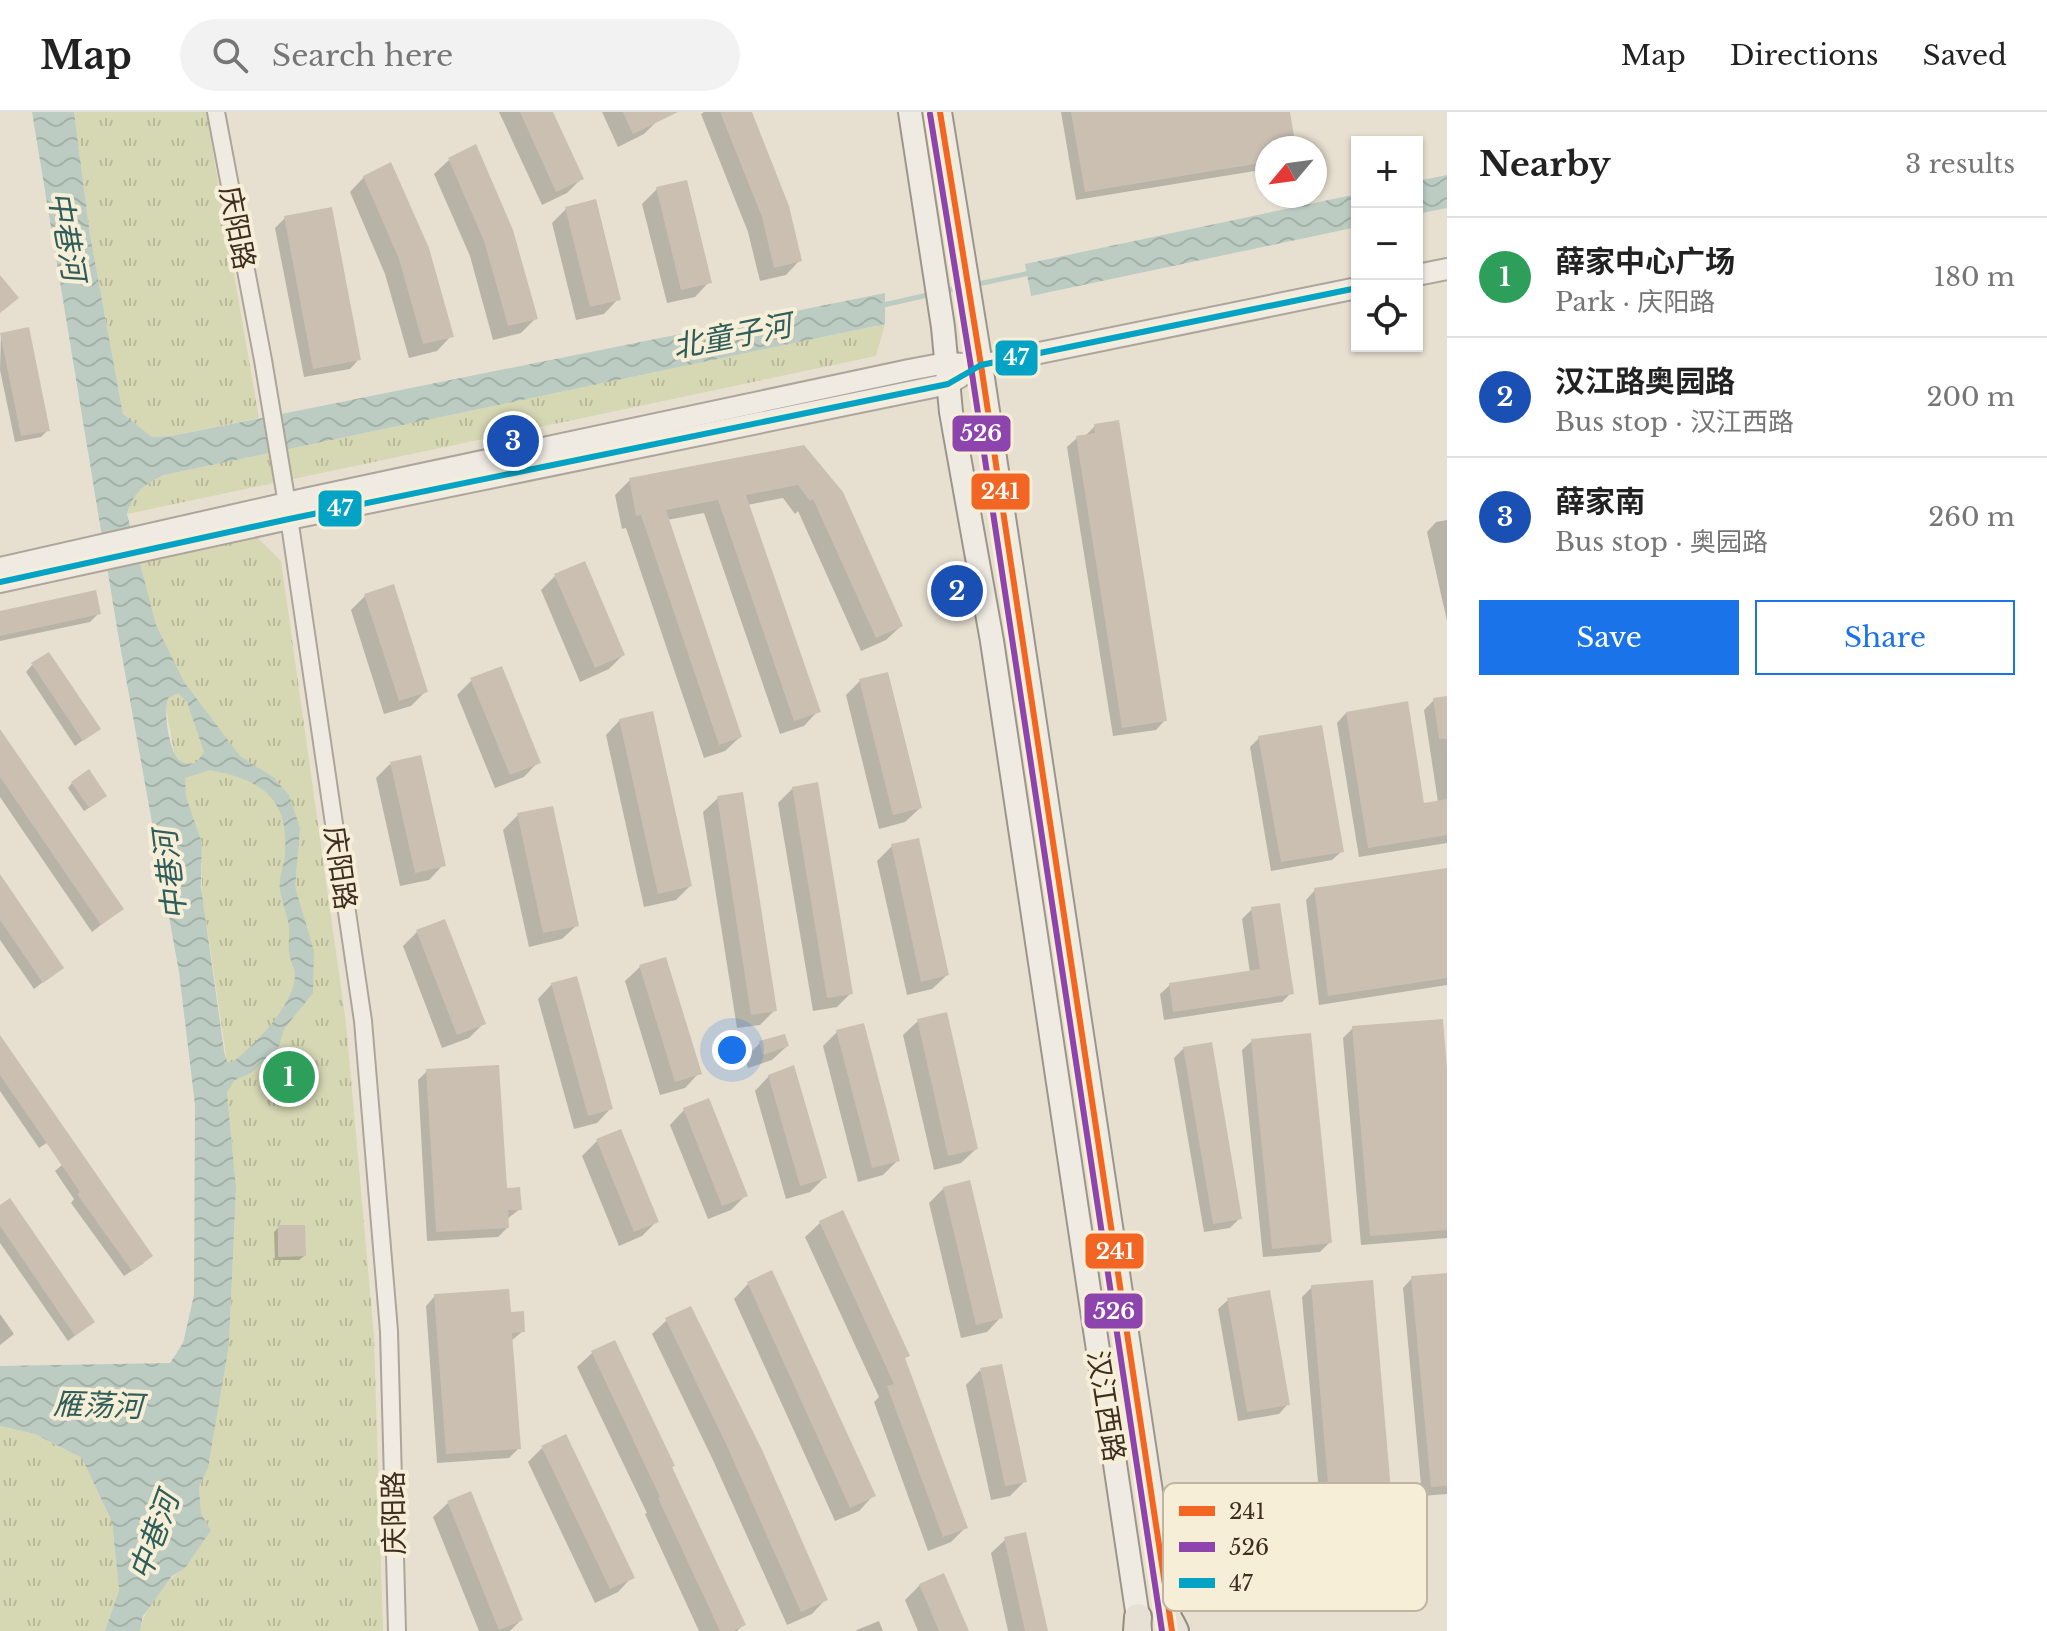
<!DOCTYPE html>
<meta charset="utf-8">
<style>
body{margin:0;font-family:"Libre Baskerville","Noto Sans SC",serif;background:#f2f2f2;color:#222}
.controls{position:absolute;right:24px;top:24px;display:grid;overflow:hidden;border-radius:0px;box-shadow:0 2px 6px #0004}
.controls button{width:72px;height:72px;display:grid;place-items:center;padding:0;border:0;border-bottom:2px solid #e0e0e0;background:#fff;color:#222;font:40px sans-serif}
.compass{position:absolute;left:1255px;top:24px;width:72px;height:72px;border-radius:50%;background:#fff;box-shadow:0 2px 6px #0004;rotate:241deg}
.you{position:absolute;left:732px;top:938px;width:28px;height:28px;margin:-20px;border:6px solid #fff;border-radius:50%;background:#1a73e8;box-shadow:0 0 0 12px #1a73e833}
.badge{display:grid;place-items:center;width:52px;height:52px;border-radius:50%;background:#1a73e8;color:#fff;font-size:26px;font-weight:700}
.pin{position:absolute;translate:-50% -50%;border:4px solid #fff;box-shadow:0 2px 8px #0006}
.list{margin:0;padding:0;list-style:none}
h2{display:flex;justify-content:space-between;align-items:center;height:104px;margin:0;padding:0 32px;font-size:34px}
h2 small{font-size:26px;font-weight:400;color:#767676}
.list li{display:grid;grid-template-columns:52px 1fr auto;gap:24px;align-items:center;box-sizing:border-box;height:120px;padding:0 32px;border-top:2px solid #e0e0e0}
.list b{display:block;font-size:30px;white-space:nowrap}
.list p{margin:0;font-size:26px;white-space:nowrap;color:#767676}
.list em{font-size:26px;font-style:normal;color:#767676}
.actions{display:flex;gap:16px;padding:24px 32px}
.actions a{flex:1;padding:18px 0;border:2px solid #1a73e8;border-radius:0px;text-align:center;font-size:28px;color:#1a73e8}
.actions .main{background:#1a73e8;color:#fff}
.icon{flex:none;width:44px;height:44px;fill:none;stroke:currentColor;stroke-width:2;stroke-linecap:round;stroke-linejoin:round}
.map{position:relative;flex:none;width:1447px;height:1519px;overflow:hidden}
header{display:flex;align-items:center;gap:48px;box-sizing:border-box;height:112px;padding:0 40px;background:#fff;border-bottom:2px solid #e0e0e0}
header strong{font-size:38px}
nav{display:flex;gap:44px;margin-inline-start:auto;font-size:28px}
.search{width:560px;height:72px;background:#f2f2f2;display:flex;align-items:center;gap:20px;box-sizing:border-box;padding:0 28px;border-radius:44px;color:#767676;font-size:30px}
main{display:flex}
aside{flex:1;background:#fff}
.map>svg:first-child{display:block}
.grass{fill:url(#grass-tufts)}
.water{fill:url(#water-waves);fill-rule:evenodd}
.shadow{fill:#0003}
.lines{fill:none;stroke-linecap:round;stroke-linejoin:round}
.stream{stroke:#bcccc2;stroke-width:5}
.building{fill:#cbbfb2}
.minor-casing{stroke:#ada599;stroke-width:20}
.tertiary-casing{stroke:#ada599;stroke-width:24}
.secondary-casing{stroke:#9c958a;stroke-width:26}
.primary-casing{stroke:#928b80;stroke-width:30}
.minor{stroke:#efebe3;stroke-width:16}
.tertiary{stroke:#efebe3;stroke-width:20}
.secondary{stroke:#efebe3;stroke-width:22}
.primary{stroke:#e6e1d4;stroke-width:26}
.bus-1-casing{stroke:#f7eed8;stroke-width:12}
.bus-2-casing{stroke:#f7eed8;stroke-width:12}
.bus-3-casing{stroke:#f7eed8;stroke-width:12}
.bus-1{stroke:#f26522;stroke-width:6}
.bus-2{stroke:#8e44ad;stroke-width:6}
.bus-3{stroke:#03a3c5;stroke-width:6}
.labels{text-anchor:middle;dominant-baseline:central;stroke-width:8;stroke-linejoin:round;paint-order:stroke}
.street-label{font-size:28px;fill:#3d2e20;stroke:#f7eed8}
.water-label{font-size:30px;font-style:italic;fill:#2f5d5a;stroke:#f7eed8}
.key{fill:#f7eed8;stroke:#bfb4a1;stroke-width:2}
.key-label{font-size:22px;fill:#3d2e20}
.line-badge{stroke:#f7eed8;stroke-width:3}
.badge-label{font-size:22px;text-anchor:middle;font-weight:bold;fill:#fff}
</style>
<header>
<strong>Map</strong>
<div class="search"><svg class="icon" aria-label="search" viewBox="0 0 24 24"><circle cx="10" cy="10" r="6"/><path d="M15 15l6 6"/></svg>Search here</div>
<nav><a>Map</a><a>Directions</a><a>Saved</a></nav>
</header>
<main>
<div class="map">
<svg width="1447" height="1519" viewBox="0 0 1447 1519">
<defs>
<pattern id="grass-tufts" width="24" height="20" patternUnits="userSpaceOnUse" patternTransform="scale(2)"><rect width="24" height="20" fill="#d6d7b3"/><path d="M3 7l-1-3M5 7V3M7 7l1-3M15 17l-1-3M17 17v-4M19 17l1-3" fill="none" stroke="#b9b99a"/></pattern>
<pattern id="water-waves" width="16" height="10" patternUnits="userSpaceOnUse" patternTransform="scale(2)"><rect width="16" height="10" fill="#bcccc2"/><path d="M0 5q4-4 8 0t8 0" fill="none" stroke="#a2b0a6"/></pattern>
</defs>
<rect width="100%" height="100%" fill="#e7e0d1"/>
<!-- grass -->
<g class="grass">
<polygon points="74,0 206,0 259,306 171,324 152,325 123,302 90,123"/>
<path d="M885 212 876 244 127 402C133 381 144 372 164 363Z"/>
<path d="M254 422 281 449 346 911 374 1224 383 1519H140C145 1495 164 1469 185 1456L201 1402 199 1375 208 1355 229 1233 236 1076 227 980V950L202 782V731L185 684 184 667 174 640 139 446Z"/>
<polygon points="0,1314 35,1322 82,1346 112,1410 119,1478 105,1519 0,1519"/>
</g>
<!-- water -->
<g class="water">
<path d="M32 0H74L90 123 123 302 152 325 171 324 885 181V212L164 363C144 372 133 381 127 402L156 513 184 570 240 644 273 665 289 683 300 716 295 775 314 839 313 881 284 917 278 937 251 961 235 968 227 980 236 1076 229 1233 208 1356 199 1375 201 1402 211 1418 185 1456 172 1464 143 1504 140 1519H105L119 1478 112 1410 82 1346 35 1322 0 1314V1254L170 1251 183 1231 194 1183 195 993 179 860 118 522ZM178 581 187 590 204 640 197 650C191 652 185 653 179 648 169 639 163 598 168 586ZM210 658C262 668 289 686 285 742 284 754 278 767 280 779 282 791 287 802 289 814 290 824 287 835 290 845 291 850 295 857 295 862 295 893 255 932 233 950H227L224 939 201 775 202 731 186 685 185 666Z"/>
<polygon points="1447,63 1447,96 1417,102 1417,69"/>
<polygon points="1357,82 1357,115 1031,184 1025,152"/>
</g>
<!-- shadow -->
<g class="shadow">
<polygon points="499,0 551,0 582,66 567,81 542,93"/>
<polygon points="602,0 655,0 658,8 644,22 618,35"/>
<polygon points="704,0 750,0 800,148 786,163 760,169 748,120 701,2"/>
<polygon points="1061,0 1288,0 1294,36 1267,36 1267,57 1076,88"/>
<polygon points="449,48 536,206 521,221 493,228 470,144 434,62"/>
<polygon points="364,65 451,224 437,239 409,246 385,162 350,80"/>
<polygon points="657,77 709,170 695,185 667,191 642,92"/>
<polygon points="566,97 618,187 604,202 576,208 552,111"/>
<polygon points="285,106 359,247 350,257 304,265 275,116"/>
<polygon points="1,223 48,318 41,325 15,330 0,258"/>
<polygon points="1095,314 1165,608 1156,618 1113,624 1067,335 1077,326 1085,324"/>
<polygon points="804,335 841,381 901,514 886,528 861,539 798,399 795,402 783,386 747,393 818,599 804,614 780,622 704,401 667,408 740,625 725,639 704,646 626,416 622,417 615,383 630,368"/>
<polygon points="1447,408 1447,509 1427,420 1436,410"/>
<polygon points="555,464 623,543 609,557 580,570 541,478"/>
<polygon points="365,484 426,579 411,594 384,602 351,498"/>
<polygon points="0,501 99,501 90,510 0,529"/>
<polygon points="32,553 98,617 75,634 26,560"/>
<polygon points="472,568 538,650 524,665 495,676 457,583"/>
<polygon points="860,569 920,696 905,710 879,717 846,583"/>
<polygon points="1447,586 1447,731 1359,745 1337,611 1346,601 1423,693 1438,690 1424,598 1434,588"/>
<polygon points="620,608 690,774 676,788 644,795 606,623"/>
<polygon points="0,620 121,797 92,820 0,685"/>
<polygon points="1259,626 1342,739 1332,748 1271,759 1250,635"/>
<polygon points="390,652 443,753 429,768 400,774 376,666"/>
<polygon points="72,671 101,688 84,699 68,676"/>
<polygon points="793,676 851,881 837,895 813,899 778,691"/>
<polygon points="718,686 775,898 760,913 737,916 703,700"/>
<polygon points="518,703 577,813 562,827 529,835 503,718"/>
<polygon points="892,734 947,863 932,877 907,883 877,749"/>
<polygon points="1447,758 1447,873 1319,893 1306,788 1315,778"/>
<polygon points="0,766 61,856 34,877 0,828"/>
<polygon points="1252,797 1291,881 1282,890 1164,908 1160,882 1170,873 1250,861 1242,807"/>
<polygon points="417,820 484,911 469,926 442,936 403,834"/>
<polygon points="640,855 699,961 685,976 660,983 625,869"/>
<polygon points="552,872 611,996 597,1011 574,1017 538,887"/>
<polygon points="918,909 976,1037 961,1051 934,1058 903,923"/>
<polygon points="1353,916 1447,981 1447,1126 1361,1133 1343,926"/>
<polygon points="837,920 897,1049 883,1063 858,1070 823,934"/>
<polygon points="0,927 56,1025 39,1036 0,979"/>
<polygon points="1252,929 1330,1130 1320,1140 1263,1145 1242,938"/>
<polygon points="760,931 787,934 772,948 748,956 745,946"/>
<polygon points="1184,936 1240,1106 1230,1116 1204,1120 1174,946"/>
<polygon points="427,959 520,1097 507,1107 507,1116 498,1125 427,1129 418,968"/>
<polygon points="769,964 824,1066 810,1080 786,1087 755,979"/>
<polygon points="684,998 746,1083 731,1098 708,1107 670,1013"/>
<polygon points="597,1029 656,1110 642,1124 619,1134 582,1044"/>
<polygon points="62,1053 144,1151 124,1164 71,1091 74,1087 55,1059"/>
<polygon points="944,1076 1001,1205 987,1220 961,1226 929,1091"/>
<polygon points="0,1095 93,1210 68,1229 0,1131"/>
<polygon points="842,1101 965,1416 951,1430 928,1439 874,1290 879,1285 805,1125 820,1111"/>
<polygon points="279,1115 304,1144 299,1148 275,1148 274,1120"/>
<polygon points="1447,1163 1447,1382 1422,1384 1403,1176 1412,1166"/>
<polygon points="748,1172 873,1384 859,1399 835,1409 734,1187"/>
<polygon points="1312,1175 1389,1378 1380,1388 1320,1393 1302,1185"/>
<polygon points="435,1184 523,1219 511,1229 519,1336 509,1346 437,1351 426,1194"/>
<polygon points="1228,1188 1288,1292 1279,1302 1238,1309 1218,1197"/>
<polygon points="0,1202 14,1222 0,1233"/>
<polygon points="667,1208 826,1487 812,1502 787,1513 712,1346 652,1222"/>
<polygon points="614,1230 743,1513 737,1519 699,1519 645,1402 647,1401 577,1255 592,1241"/>
<polygon points="980,1258 1025,1369 1010,1384 991,1388 966,1273"/>
<polygon points="542,1336 632,1465 618,1480 595,1491 528,1350"/>
<polygon points="448,1391 521,1508 510,1519 479,1519 433,1405"/>
<polygon points="1006,1427 1045,1519 1008,1519 991,1441"/>
<polygon points="920,1473 967,1519 918,1519 905,1488"/>
<polygon points="879,1509 883,1519 856,1519 857,1518"/>
</g>
<g class="lines">
<!-- stream -->
<g class="stream">
<polyline points="973,173 1030,161"/>
<polyline points="942,180 964,175"/>
<polyline points="879,194 932,182"/>
</g>
</g>
<!-- building -->
<g class="building">
<polygon points="520,0 553,0 584,67 556,80"/>
<polygon points="623,0 678,0 633,22"/>
<polygon points="720,0 752,0 789,94 802,149 774,156 762,105"/>
<polygon points="1071,0 1290,0 1296,36 1267,36 1267,50 1085,80"/>
<polygon points="476,32 513,118 538,207 508,214 484,129 448,46"/>
<polygon points="391,50 429,136 454,225 423,232 399,147 363,64"/>
<polygon points="687,68 712,171 681,178 656,75"/>
<polygon points="596,87 621,188 590,195 565,95"/>
<polygon points="332,95 361,248 313,257 284,104"/>
<polygon points="0,163 19,186 0,201"/>
<polygon points="29,215 50,319 21,324 0,221"/>
<polygon points="1119,308 1167,609 1122,616 1076,324 1095,321 1094,312"/>
<polygon points="804,333 843,380 903,514 876,526 813,387 810,389 798,373 746,383 821,600 794,609 718,388 666,398 742,625 719,633 641,403 636,404 629,366"/>
<polygon points="585,449 625,543 595,556 554,462"/>
<polygon points="394,472 428,580 399,589 364,482"/>
<polygon points="96,478 101,502 0,524 0,499"/>
<polygon points="49,540 101,617 83,629 31,551"/>
<polygon points="502,554 541,651 510,663 470,566"/>
<polygon points="888,560 922,696 893,703 859,567"/>
<polygon points="1447,584 1447,627 1439,627 1433,586"/>
<polygon points="1408,589 1424,691 1447,687 1447,723 1368,736 1346,600"/>
<polygon points="653,599 692,774 658,782 619,607"/>
<polygon points="1322,613 1344,740 1281,750 1258,624"/>
<polygon points="0,617 124,797 101,813 0,665"/>
<polygon points="421,643 446,754 415,761 390,650"/>
<polygon points="89,657 107,684 89,696 71,670"/>
<polygon points="818,670 853,882 827,886 792,675"/>
<polygon points="743,680 777,899 751,903 717,684"/>
<polygon points="553,694 579,814 543,821 517,701"/>
<polygon points="919,726 949,863 921,870 891,732"/>
<polygon points="1447,756 1447,866 1328,884 1314,776"/>
<polygon points="0,762 64,856 43,871 0,808"/>
<polygon points="1280,791 1294,882 1173,900 1169,871 1260,857 1251,795"/>
<polygon points="445,807 486,912 457,923 416,818"/>
<polygon points="666,845 702,962 675,970 639,853"/>
<polygon points="577,864 613,997 588,1004 551,871"/>
<polygon points="947,900 978,1037 948,1044 917,907"/>
<polygon points="1443,907 1447,957 1447,1118 1370,1124 1352,914"/>
<polygon points="864,911 900,1049 872,1056 836,918"/>
<polygon points="1311,921 1332,1131 1272,1137 1251,927"/>
<polygon points="785,922 789,934 763,943 759,929"/>
<polygon points="0,923 153,1144 132,1159 77,1082 80,1080 0,963"/>
<polygon points="1212,930 1242,1107 1213,1112 1183,935"/>
<polygon points="499,953 507,1076 520,1075 522,1098 508,1098 509,1116 436,1120 426,957"/>
<polygon points="794,953 827,1066 800,1074 768,963"/>
<polygon points="709,986 748,1084 722,1094 683,996"/>
<polygon points="621,1017 659,1110 634,1120 596,1027"/>
<polygon points="970,1068 1003,1206 976,1213 943,1075"/>
<polygon points="10,1086 95,1210 75,1224 0,1114 0,1093"/>
<polygon points="843,1098 910,1244 905,1246 968,1416 943,1425 887,1274 894,1272 819,1109"/>
<polygon points="278,1113 305,1113 306,1144 278,1145"/>
<polygon points="772,1158 876,1384 850,1396 747,1170"/>
<polygon points="1447,1161 1447,1374 1431,1375 1411,1164"/>
<polygon points="1373,1168 1391,1379 1329,1384 1311,1173"/>
<polygon points="509,1177 511,1200 524,1199 525,1220 512,1221 521,1337 446,1342 434,1182"/>
<polygon points="1270,1178 1290,1293 1247,1300 1227,1186"/>
<polygon points="691,1194 763,1340 828,1488 801,1500 726,1332 665,1206"/>
<polygon points="615,1228 675,1354 672,1355 746,1513 733,1519 720,1519 658,1386 660,1385 591,1239"/>
<polygon points="1002,1252 1027,1370 1005,1374 980,1256"/>
<polygon points="566,1322 635,1466 610,1477 541,1334"/>
<polygon points="471,1379 523,1508 499,1518 447,1389"/>
<polygon points="1026,1420 1048,1519 1025,1519 1004,1425"/>
<polygon points="944,1461 969,1519 939,1519 919,1472"/>
</g>
<g class="lines">
<!-- minor casing -->
<g class="minor-casing">
<polyline id="minor" points="216,0 263,248 287,392 363,909 389,1219 397,1519"/>
</g>
<!-- tertiary casing -->
<g class="tertiary-casing">
<g id="tertiary">
<polyline points="1417,163 1447,157"/>
<polyline points="0,456 309,386 909,258 946,251 981,253 1357,176"/>
<polyline points="0,470 289,407 948,272 960,265"/>
</g>
</g>
<!-- secondary casing -->
<g class="secondary-casing">
<g id="secondary">
<polyline points="910,0 943,215 951,300 992,529 1140,1519"/>
<polyline points="940,0 981,253 1172,1519"/>
</g>
</g>
<!-- primary casing -->
<g class="primary-casing">
<g id="primary">
<polyline points="1171,1511 1175,1519"/>
<polyline points="1137,1519 1138,1505"/>
</g>
</g>
<!-- minor -->
<use href="#minor" class="minor"/>
<!-- tertiary -->
<use href="#tertiary" class="tertiary"/>
<!-- secondary -->
<use href="#secondary" class="secondary"/>
<!-- primary -->
<use href="#primary" class="primary"/>
<!-- bus-1 casing -->
<g class="bus-1-casing">
<polyline id="bus-1" points="940,0 981,253 1172,1519"/>
</g>
<!-- bus-2 casing -->
<g class="bus-2-casing">
<polyline id="bus-2" points="930,2 971,255 1162,1519"/>
</g>
<!-- bus-3 casing -->
<g class="bus-3-casing">
<polyline id="bus-3" points="0,470 289,407 948,272 981,253 1357,176"/>
</g>
<!-- bus-1 -->
<use href="#bus-1" class="bus-1"/>
<!-- bus-2 -->
<use href="#bus-2" class="bus-2"/>
<!-- bus-3 -->
<use href="#bus-3" class="bus-3"/>
</g>
<g class="labels">
<!-- street labels -->
<g class="street-label">
<text transform="translate(237 116) rotate(79)">庆阳路</text>
<text transform="translate(340 756) rotate(82)">庆阳路</text>
<text transform="translate(1106 1294) rotate(81)">汉江西路</text>
<text transform="translate(394 1401) rotate(-91)">庆阳路</text>
</g>
<!-- water labels -->
<g class="water-label">
<text transform="translate(67 124) rotate(80)">中巷河</text>
<text transform="translate(732 224) rotate(-11)">北童子河</text>
<text transform="translate(170 763) rotate(-97)">中巷河</text>
<text transform="translate(98 1293) rotate(2)">雁荡河</text>
<text transform="translate(154 1424) rotate(-70)">中巷河</text>
</g>
</g>
<!-- legend -->
<rect x="1163" y="1371" width="264" height="128" rx="12" class="key"/>
<rect x="1179" y="1394" width="36" height="10" fill="#f26522"/>
<rect x="1179" y="1430" width="36" height="10" fill="#8e44ad"/>
<rect x="1179" y="1466" width="36" height="10" fill="#03a3c5"/>
<g class="key-label">
<text x="1229" y="1407">241</text>
<text x="1229" y="1443">526</text>
<text x="1229" y="1479">47</text>
</g>
<g class="line-badge">
<rect x="994" y="227" width="45" height="38" rx="8" fill="#03a3c5"/>
<rect x="951" y="302" width="61" height="39" rx="8" fill="#8e44ad"/>
<rect x="970" y="360" width="61" height="39" rx="8" fill="#f26522"/>
<rect x="317" y="377" width="46" height="39" rx="8" fill="#03a3c5"/>
<rect x="1084" y="1120" width="61" height="38" rx="8" fill="#f26522"/>
<rect x="1083" y="1180" width="61" height="38" rx="8" fill="#8e44ad"/>
</g>
<g class="badge-label">
<text x="1016" y="253">47</text>
<text x="981" y="329">526</text>
<text x="1000" y="387">241</text>
<text x="340" y="404">47</text>
<text x="1115" y="1147">241</text>
<text x="1114" y="1207">526</text>
</g>
</svg>
<div class="controls">
<button>+</button>
<button>−</button>
<button><svg class="icon" aria-label="locate" viewBox="0 0 24 24"><circle cx="12" cy="12" r="6"/><path d="M12 2v4M12 18v4M2 12h4M18 12h4"/></svg></button>
</div>
<svg class="compass" viewBox="-18 -18 36 36"><path d="M0-13l5 13h-10z" fill="#e53935"/><path d="M0 13l5-13h-10z" fill="#767676"/></svg>
<div class="you"></div>
<div class="pin badge" style="left:289px;top:965px;background:#2e9e5b">1</div>
<div class="pin badge" style="left:957px;top:479px;background:#1a4fb4">2</div>
<div class="pin badge" style="left:513px;top:329px;background:#1a4fb4">3</div>
</div>
<aside>
<h2>Nearby<small>3 results</small></h2>
<ul class="list">
<li><span class="badge" style="background:#2e9e5b">1</span><div><b>薛家中心广场</b><p>Park · 庆阳路</p></div><em>180 m</em></li>
<li><span class="badge" style="background:#1a4fb4">2</span><div><b>汉江路奥园路</b><p>Bus stop · 汉江西路</p></div><em>200 m</em></li>
<li><span class="badge" style="background:#1a4fb4">3</span><div><b>薛家南</b><p>Bus stop · 奥园路</p></div><em>260 m</em></li>
</ul>
<div class="actions"><a class="main">Save</a><a>Share</a></div>
</aside>
</main>
